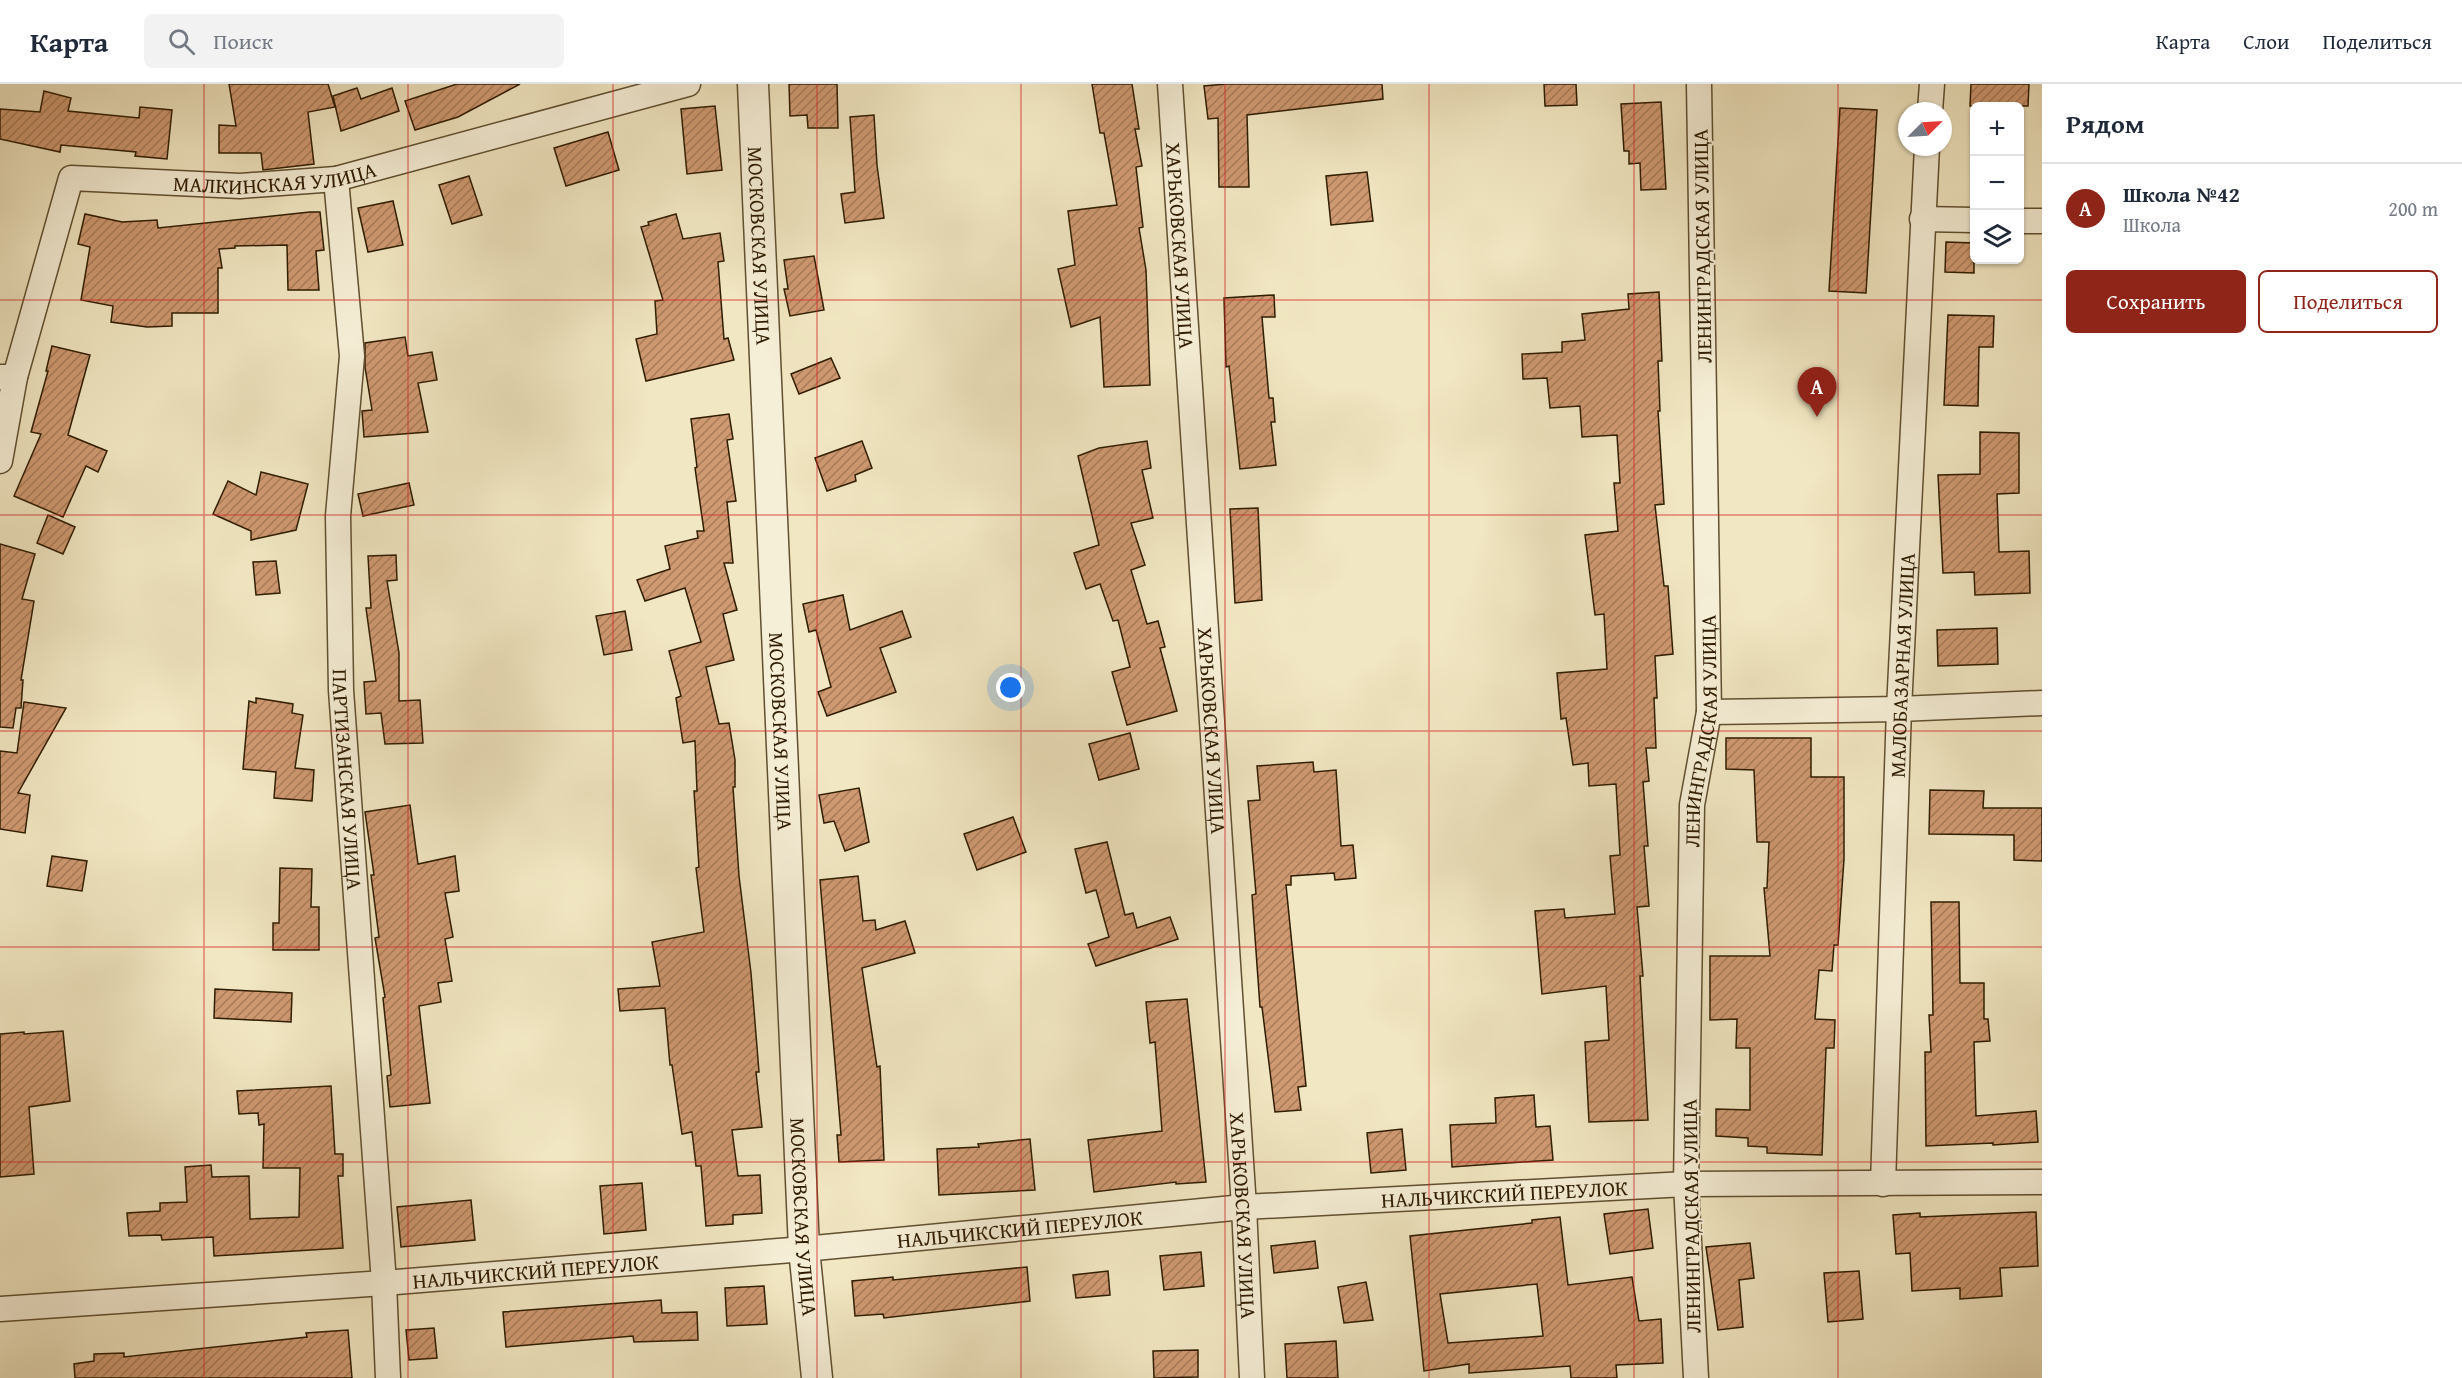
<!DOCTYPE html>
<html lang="ru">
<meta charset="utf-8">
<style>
body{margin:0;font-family:"Gentium Book Plus",serif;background:#f2f2f3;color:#1f2937}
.controls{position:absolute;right:18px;top:18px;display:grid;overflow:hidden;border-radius:9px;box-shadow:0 2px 4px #0004}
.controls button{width:54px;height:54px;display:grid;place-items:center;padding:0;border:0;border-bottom:2px solid #e0e1e3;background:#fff;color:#1f2937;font:30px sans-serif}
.compass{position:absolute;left:1898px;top:18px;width:54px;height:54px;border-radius:50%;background:#fff;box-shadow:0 2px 4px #0004;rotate:66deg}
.you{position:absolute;left:1011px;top:604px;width:21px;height:21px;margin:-15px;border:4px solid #fff;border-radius:50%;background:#1a73e8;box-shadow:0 0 0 9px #1a73e833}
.badge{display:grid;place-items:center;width:39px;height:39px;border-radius:50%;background:#8f2418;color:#fff;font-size:20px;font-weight:700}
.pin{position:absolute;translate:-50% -50px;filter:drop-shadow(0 2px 3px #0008)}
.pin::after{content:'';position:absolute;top:32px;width:21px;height:18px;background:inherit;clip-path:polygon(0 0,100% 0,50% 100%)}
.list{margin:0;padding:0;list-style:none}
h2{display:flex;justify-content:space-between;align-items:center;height:78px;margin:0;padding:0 24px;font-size:26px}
h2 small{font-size:20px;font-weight:400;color:#747a83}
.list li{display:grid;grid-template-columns:39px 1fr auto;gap:18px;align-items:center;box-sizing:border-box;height:90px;padding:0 24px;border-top:2px solid #e0e1e3}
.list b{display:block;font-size:22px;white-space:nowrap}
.list p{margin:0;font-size:20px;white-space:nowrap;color:#747a83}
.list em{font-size:20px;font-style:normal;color:#747a83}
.actions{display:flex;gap:12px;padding:18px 24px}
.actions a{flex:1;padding:14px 0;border:2px solid #8f2418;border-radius:9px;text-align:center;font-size:21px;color:#8f2418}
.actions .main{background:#8f2418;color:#fff}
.icon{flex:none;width:33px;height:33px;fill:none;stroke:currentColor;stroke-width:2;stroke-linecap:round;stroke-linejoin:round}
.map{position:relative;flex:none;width:2042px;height:1294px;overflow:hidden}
header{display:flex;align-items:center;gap:36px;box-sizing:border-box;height:84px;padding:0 30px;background:#fff;border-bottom:2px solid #e0e1e3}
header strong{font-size:28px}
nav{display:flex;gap:33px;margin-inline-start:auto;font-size:21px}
.search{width:420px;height:54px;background:#f2f2f3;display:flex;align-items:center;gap:15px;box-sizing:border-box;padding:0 21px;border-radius:9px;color:#747a83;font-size:22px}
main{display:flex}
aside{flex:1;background:#fff}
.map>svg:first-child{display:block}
.building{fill:url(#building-hatch);stroke:#2f1c00;stroke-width:1.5;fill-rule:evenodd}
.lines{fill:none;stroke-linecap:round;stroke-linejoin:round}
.minor-casing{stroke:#604f30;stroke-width:27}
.tertiary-casing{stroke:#604f30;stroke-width:33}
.minor{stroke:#f6efd7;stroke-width:24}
.tertiary{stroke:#f6efd7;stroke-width:30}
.grid{fill:none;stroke:#d62828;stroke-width:1.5;stroke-opacity:0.55}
.labels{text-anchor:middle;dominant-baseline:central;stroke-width:4.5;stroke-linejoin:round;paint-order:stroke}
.street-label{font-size:21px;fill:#2f1c00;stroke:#f6efd7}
</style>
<header>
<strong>Карта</strong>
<div class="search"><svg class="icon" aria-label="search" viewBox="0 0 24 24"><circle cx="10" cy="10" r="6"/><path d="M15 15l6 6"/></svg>Поиск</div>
<nav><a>Карта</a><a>Слои</a><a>Поделиться</a></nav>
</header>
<main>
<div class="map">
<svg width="2042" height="1294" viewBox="0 0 2042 1294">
<defs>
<pattern id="building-hatch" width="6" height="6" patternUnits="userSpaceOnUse" patternTransform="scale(1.5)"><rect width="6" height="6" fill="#cf9971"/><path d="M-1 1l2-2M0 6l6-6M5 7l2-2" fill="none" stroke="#a87c5a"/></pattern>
</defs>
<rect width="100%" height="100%" fill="#f1e7c2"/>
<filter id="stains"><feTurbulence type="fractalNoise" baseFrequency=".00333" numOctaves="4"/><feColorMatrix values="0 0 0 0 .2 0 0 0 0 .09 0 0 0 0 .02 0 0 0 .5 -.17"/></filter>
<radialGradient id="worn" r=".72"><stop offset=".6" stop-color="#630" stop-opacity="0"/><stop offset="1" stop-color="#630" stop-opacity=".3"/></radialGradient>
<!-- building -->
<g class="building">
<polygon points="229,0 328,0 335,23 308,28 314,80 263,86 261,69 219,69 219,41 236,42"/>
<polygon points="457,0 520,0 458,33 415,46 405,17"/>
<polygon points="789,0 837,0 838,44 808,44 807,31 790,32"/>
<polygon points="1092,0 1132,0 1139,45 1135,45 1142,82 1136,83 1143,143 1139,144 1146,186 1150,301 1104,303 1100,233 1071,243 1058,185 1075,181 1068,127 1117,121 1104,49 1100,49"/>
<polygon points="1226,0 1382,0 1383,15 1247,31 1249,103 1219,103 1218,34 1208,35 1204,2"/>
<polygon points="1544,0 1576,0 1577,21 1545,22"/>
<polygon points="1971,0 2029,0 2028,22 1970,22"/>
<polygon points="357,4 361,15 392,4 399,27 341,47 333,12"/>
<polygon points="44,7 71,14 68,27 139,34 140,23 172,26 167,75 135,72 136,68 61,61 60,68 0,55 0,25 40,28"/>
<polygon points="1661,18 1666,105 1641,106 1640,79 1629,80 1629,67 1624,67 1621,20"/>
<polygon points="715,22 722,86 687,90 681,25"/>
<polygon points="1840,24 1877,26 1866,209 1829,207"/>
<polygon points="874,31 877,81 884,134 845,139 841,110 855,108 850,33"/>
<polygon points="608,48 619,86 566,102 554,64"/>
<polygon points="1367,88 1373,137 1331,141 1326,92"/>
<polygon points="469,92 482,131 452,140 439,101"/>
<polygon points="393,117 403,161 368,168 358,124"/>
<polygon points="310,128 320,128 324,166 316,167 319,206 288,206 287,161 235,162 235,164 219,165 222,184 218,184 218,229 172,229 172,242 147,243 111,238 113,222 81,216 90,163 78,160 85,130 122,138 157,136 158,144"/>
<polygon points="676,130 683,155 720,149 724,177 718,178 724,255 728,254 734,276 646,297 636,255 657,250 655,217 663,216 641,143 649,141 648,138"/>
<polygon points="1946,158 1974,159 1974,189 1945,188"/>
<polygon points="814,172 824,226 790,232 784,205 788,205 784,176"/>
<polygon points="1659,208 1662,277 1658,277 1660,327 1658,327 1664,420 1655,421 1664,502 1668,502 1673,570 1655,572 1657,614 1654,614 1656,664 1646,664 1649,697 1643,698 1648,762 1644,762 1649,822 1637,823 1643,892 1640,892 1648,1036 1589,1038 1585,958 1609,956 1606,902 1542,910 1535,827 1564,825 1565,834 1615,830 1610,772 1620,771 1616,700 1589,702 1588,679 1573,681 1566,634 1561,635 1557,589 1607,585 1604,530 1595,531 1585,451 1618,447 1614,399 1620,399 1617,351 1582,353 1580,322 1550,324 1547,294 1523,295 1522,270 1562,268 1562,258 1585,256 1582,230 1629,225 1628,210"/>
<polygon points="1274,211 1275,233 1262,233 1269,314 1273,314 1275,338 1271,338 1276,381 1240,385 1229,282 1226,283 1224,214"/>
<polygon points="1948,231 1994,232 1993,263 1979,263 1978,322 1944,321"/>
<polygon points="405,253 408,272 432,268 437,296 418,299 428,348 364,353 362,327 372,326 365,283 365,259"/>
<polygon points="52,262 90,271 68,351 107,367 98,388 86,382 63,433 14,412 41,350 31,348 48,287 46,287"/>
<polygon points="831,274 840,294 799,310 791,290"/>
<polygon points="729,330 733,355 727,356 736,417 727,418 733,479 724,479 737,526 723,530 734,576 706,583 719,640 729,639 735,676 735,703 733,703 739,792 751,889 759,988 756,988 762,1043 732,1046 738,1092 760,1091 762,1129 733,1131 733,1140 706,1142 701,1082 696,1082 692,1048 682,1050 672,981 670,981 665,924 620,927 618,905 660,902 652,858 704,848 696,784 699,783 694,707 697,707 695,657 683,659 676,614 681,612 669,567 701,558 685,504 645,517 637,496 670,485 665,462 698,454 697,447 704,447 695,384 697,383 691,335"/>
<polygon points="1980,348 2019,349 2019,409 1997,410 1999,468 2029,467 2030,509 1975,511 1974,488 1943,489 1938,391 1980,390"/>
<polygon points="862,357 872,384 855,391 856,397 827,407 815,374"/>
<polygon points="1147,357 1151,384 1142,386 1153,434 1131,439 1145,481 1131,486 1147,540 1158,537 1165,563 1160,564 1177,627 1127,641 1112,588 1130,583 1118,536 1113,537 1100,500 1086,505 1074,469 1099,461 1078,372 1099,364"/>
<polygon points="261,388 308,400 296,446 251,456 251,447 213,430 228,397 256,411"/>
<polygon points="409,399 414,421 363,432 358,410"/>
<polygon points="1258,424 1262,516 1235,519 1230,425"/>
<polygon points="48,431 75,443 63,470 37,459"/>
<polygon points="0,460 35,470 22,515 34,517 21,596 23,596 21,624 16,624 13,644 0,643"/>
<polygon points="396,471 397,496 387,497 399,569 399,617 420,616 423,659 385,660 381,629 366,630 364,598 376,597 366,524 371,524 368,472"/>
<polygon points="276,477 280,509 256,511 253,478"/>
<polygon points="843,511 850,546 902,527 911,553 880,564 896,608 827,632 818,608 831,603 816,546 809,548 803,520"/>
<polygon points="625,527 632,566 604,571 596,532"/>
<polygon points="1997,544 1998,580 1938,582 1937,546"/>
<polygon points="256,614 293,620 292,629 303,631 295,684 314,686 312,717 274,714 276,688 243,685 249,617 256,619"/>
<polygon points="24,618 66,624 18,709 30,711 25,749 0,745 0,667 17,669"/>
<polygon points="1130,649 1139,685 1099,696 1089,660"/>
<polygon points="1726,654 1811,654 1811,693 1844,693 1844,775 1838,861 1834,861 1832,887 1819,886 1815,935 1835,936 1834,964 1826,964 1822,1071 1767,1069 1767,1063 1748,1062 1748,1054 1716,1052 1716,1025 1750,1026 1750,964 1736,964 1737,935 1710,936 1710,872 1770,872 1764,804 1767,804 1769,758 1757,758 1754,686 1726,685"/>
<polygon points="1313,678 1314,688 1336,686 1341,762 1353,761 1356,794 1335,796 1334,789 1291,792 1291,801 1286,801 1306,1002 1298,1003 1301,1026 1275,1028 1262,923 1260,923 1252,811 1256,810 1248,717 1260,716 1257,682"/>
<polygon points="859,704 869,758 845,767 834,737 824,739 819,711"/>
<polygon points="1930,706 1984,707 1983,724 2042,724 2042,777 2014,776 2014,751 1929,750"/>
<polygon points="410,721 418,780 455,772 459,807 445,809 453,853 445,855 452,897 438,899 441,918 419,922 430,1019 390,1023 387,992 391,991 383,914 385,913 375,854 379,853 371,791 374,791 365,728"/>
<polygon points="1013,733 1026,768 977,786 964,750"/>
<polygon points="1107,758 1125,831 1133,829 1137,844 1170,833 1178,855 1096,882 1088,860 1109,853 1096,806 1086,809 1075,765"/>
<polygon points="52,772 87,777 82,807 47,802"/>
<polygon points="280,784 312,785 311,823 319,823 319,866 273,866 273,839 279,839"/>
<polygon points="858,792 863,837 875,836 876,846 905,837 915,869 862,884 877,983 880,982 884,1076 839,1078 837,1051 841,1051 820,796"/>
<polygon points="1931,818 1959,818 1960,899 1984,899 1984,935 1988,935 1990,957 1974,958 1976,1032 2036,1027 2038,1058 1993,1061 1993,1059 1926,1062 1925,968 1931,968 1929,931 1933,931"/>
<polygon points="215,905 292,909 291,938 214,934"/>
<polygon points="1187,915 1206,1098 1176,1100 1176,1098 1094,1108 1088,1056 1162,1047 1155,958 1150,959 1146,918"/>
<polygon points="63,947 70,1017 29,1023 34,1090 0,1093 0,950 24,948 24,950"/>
<polygon points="331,1002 335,1070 343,1070 343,1092 338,1092 343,1164 214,1172 213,1153 162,1156 161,1151 129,1152 127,1129 160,1127 160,1119 187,1118 185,1083 211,1081 212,1093 249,1092 250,1135 299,1133 300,1084 263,1084 264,1040 259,1041 258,1029 239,1030 237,1007"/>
<polygon points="1534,1011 1536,1043 1550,1042 1553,1076 1452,1083 1450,1041 1496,1039 1495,1014"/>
<polygon points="1402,1045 1406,1086 1371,1089 1367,1049"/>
<polygon points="1030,1055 1035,1106 939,1111 937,1065 979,1063 978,1060"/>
<polygon points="642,1099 646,1146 604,1150 600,1102"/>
<polygon points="471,1116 475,1156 401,1163 397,1123"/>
<polygon points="1648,1125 1653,1164 1610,1170 1604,1130"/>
<polygon points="2036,1128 2038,1182 2000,1184 2002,1212 1960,1215 1960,1204 1912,1207 1910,1169 1896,1170 1893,1131 1920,1129 1920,1133"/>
<path d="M1560 1133 1568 1201 1632 1193 1639 1237 1661 1235 1663 1279 1616 1281 1617 1294H1571L1570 1282 1469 1289V1280L1424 1287 1410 1152 1532 1139V1136ZM1537 1200 1543 1252 1448 1259 1440 1210Z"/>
<polygon points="1315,1157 1318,1184 1274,1189 1271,1162"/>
<polygon points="1750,1159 1754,1194 1739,1196 1743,1243 1718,1246 1706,1163"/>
<polygon points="1201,1168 1204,1202 1164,1206 1160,1172"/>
<polygon points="1027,1183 1030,1217 884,1234 883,1230 855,1232 852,1197 893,1193 893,1196"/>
<polygon points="1108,1187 1110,1211 1076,1214 1073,1191"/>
<polygon points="1859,1187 1863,1235 1828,1238 1824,1189"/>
<polygon points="1366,1198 1373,1236 1344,1239 1338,1203"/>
<polygon points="764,1202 767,1240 727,1242 725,1204"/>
<polygon points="661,1216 662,1229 697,1228 698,1256 634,1258 633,1252 506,1263 503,1228"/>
<polygon points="434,1244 437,1274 409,1276 406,1246"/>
<polygon points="348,1246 352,1294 75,1294 74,1280 94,1277 94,1270 124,1269 124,1273 307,1253 306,1249"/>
<polygon points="1336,1257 1338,1294 1287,1294 1285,1260"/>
<polygon points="1198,1266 1198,1293 1154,1294 1153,1267"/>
</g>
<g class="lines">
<!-- minor casing -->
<g class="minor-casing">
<g id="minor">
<path id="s1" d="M1170 0 1244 1123 1252 1294"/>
<polyline points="1930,27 1932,0"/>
<path id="s2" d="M336 95 352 272 338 432 341 606 384 1199 388 1294"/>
<polyline points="1922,135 1974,136"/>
<polyline points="2020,137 2042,137"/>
<path id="s3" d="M0 293H15L71 94 240 102 336 95 688 0"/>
<polyline points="0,377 15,293"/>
<polyline points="1709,628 1899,625 2042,619"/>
<path id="s4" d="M1883 1100 1899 625 1927 63"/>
<path id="s5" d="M0 1225 384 1199 804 1165 1244 1123 1686 1100 2042 1098"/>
<path id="s6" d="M1696 1294 1686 1100 1692 721 1709 628 1699 0"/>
</g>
</g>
<!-- tertiary casing -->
<g class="tertiary-casing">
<g id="tertiary">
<path id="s7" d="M753 0 804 1165 817 1294"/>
</g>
</g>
<!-- minor -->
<use href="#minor" class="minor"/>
<!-- tertiary -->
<use href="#tertiary" class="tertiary"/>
</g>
<!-- grid -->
<path class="grid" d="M204 0V1294M408 0V1294M613 0V1294M817 0V1294M1021 0V1294M1225 0V1294M1429 0V1294M1634 0V1294M1838 0V1294M0 216H2042M0 431H2042M0 647H2042M0 863H2042M0 1078H2042"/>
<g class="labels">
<!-- street labels -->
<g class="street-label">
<text stroke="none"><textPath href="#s3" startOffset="426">МАЛКИНСКАЯ УЛИЦА</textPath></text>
<text stroke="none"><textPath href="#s7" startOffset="162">МОСКОВСКАЯ УЛИЦА</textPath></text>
<text stroke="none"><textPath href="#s1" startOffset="162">ХАРЬКОВСКАЯ УЛИЦА</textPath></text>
<text transform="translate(1702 162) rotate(-91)">ЛЕНИНГРАДСКАЯ УЛИЦА</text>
<text stroke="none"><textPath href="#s4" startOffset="519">МАЛОБАЗАРНАЯ УЛИЦА</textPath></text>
<text stroke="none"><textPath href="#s7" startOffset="648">МОСКОВСКАЯ УЛИЦА</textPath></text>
<text stroke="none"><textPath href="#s1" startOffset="648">ХАРЬКОВСКАЯ УЛИЦА</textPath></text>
<text stroke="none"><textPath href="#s6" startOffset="648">ЛЕНИНГРАДСКАЯ УЛИЦА</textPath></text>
<text stroke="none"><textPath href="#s2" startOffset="602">ПАРТИЗАНСКАЯ УЛИЦА</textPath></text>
<text stroke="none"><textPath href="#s5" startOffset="1509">НАЛЬЧИКСКИЙ ПЕРЕУЛОК</textPath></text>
<text stroke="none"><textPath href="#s1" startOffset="1134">ХАРЬКОВСКАЯ УЛИЦА</textPath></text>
<text transform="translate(1691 1132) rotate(-91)">ЛЕНИНГРАДСКАЯ УЛИЦА</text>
<text stroke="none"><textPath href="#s7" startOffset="1134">МОСКОВСКАЯ УЛИЦА</textPath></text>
<text stroke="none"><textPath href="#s5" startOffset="1023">НАЛЬЧИКСКИЙ ПЕРЕУЛОК</textPath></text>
<text stroke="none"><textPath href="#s5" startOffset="537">НАЛЬЧИКСКИЙ ПЕРЕУЛОК</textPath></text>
</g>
</g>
<rect width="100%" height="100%" filter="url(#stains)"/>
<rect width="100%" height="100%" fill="url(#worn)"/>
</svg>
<div class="controls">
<button>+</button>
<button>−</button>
<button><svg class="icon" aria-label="layers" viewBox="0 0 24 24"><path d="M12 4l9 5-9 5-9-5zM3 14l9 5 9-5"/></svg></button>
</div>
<svg class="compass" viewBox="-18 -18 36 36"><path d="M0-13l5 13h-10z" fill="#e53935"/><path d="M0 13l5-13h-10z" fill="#747a83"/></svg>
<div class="you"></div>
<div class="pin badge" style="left:1817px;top:333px">A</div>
</div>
<aside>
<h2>Рядом<small></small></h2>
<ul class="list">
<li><span class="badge">A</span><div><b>Школа №42</b><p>Школа</p></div><em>200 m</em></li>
</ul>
<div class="actions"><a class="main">Сохранить</a><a>Поделиться</a></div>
</aside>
</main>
